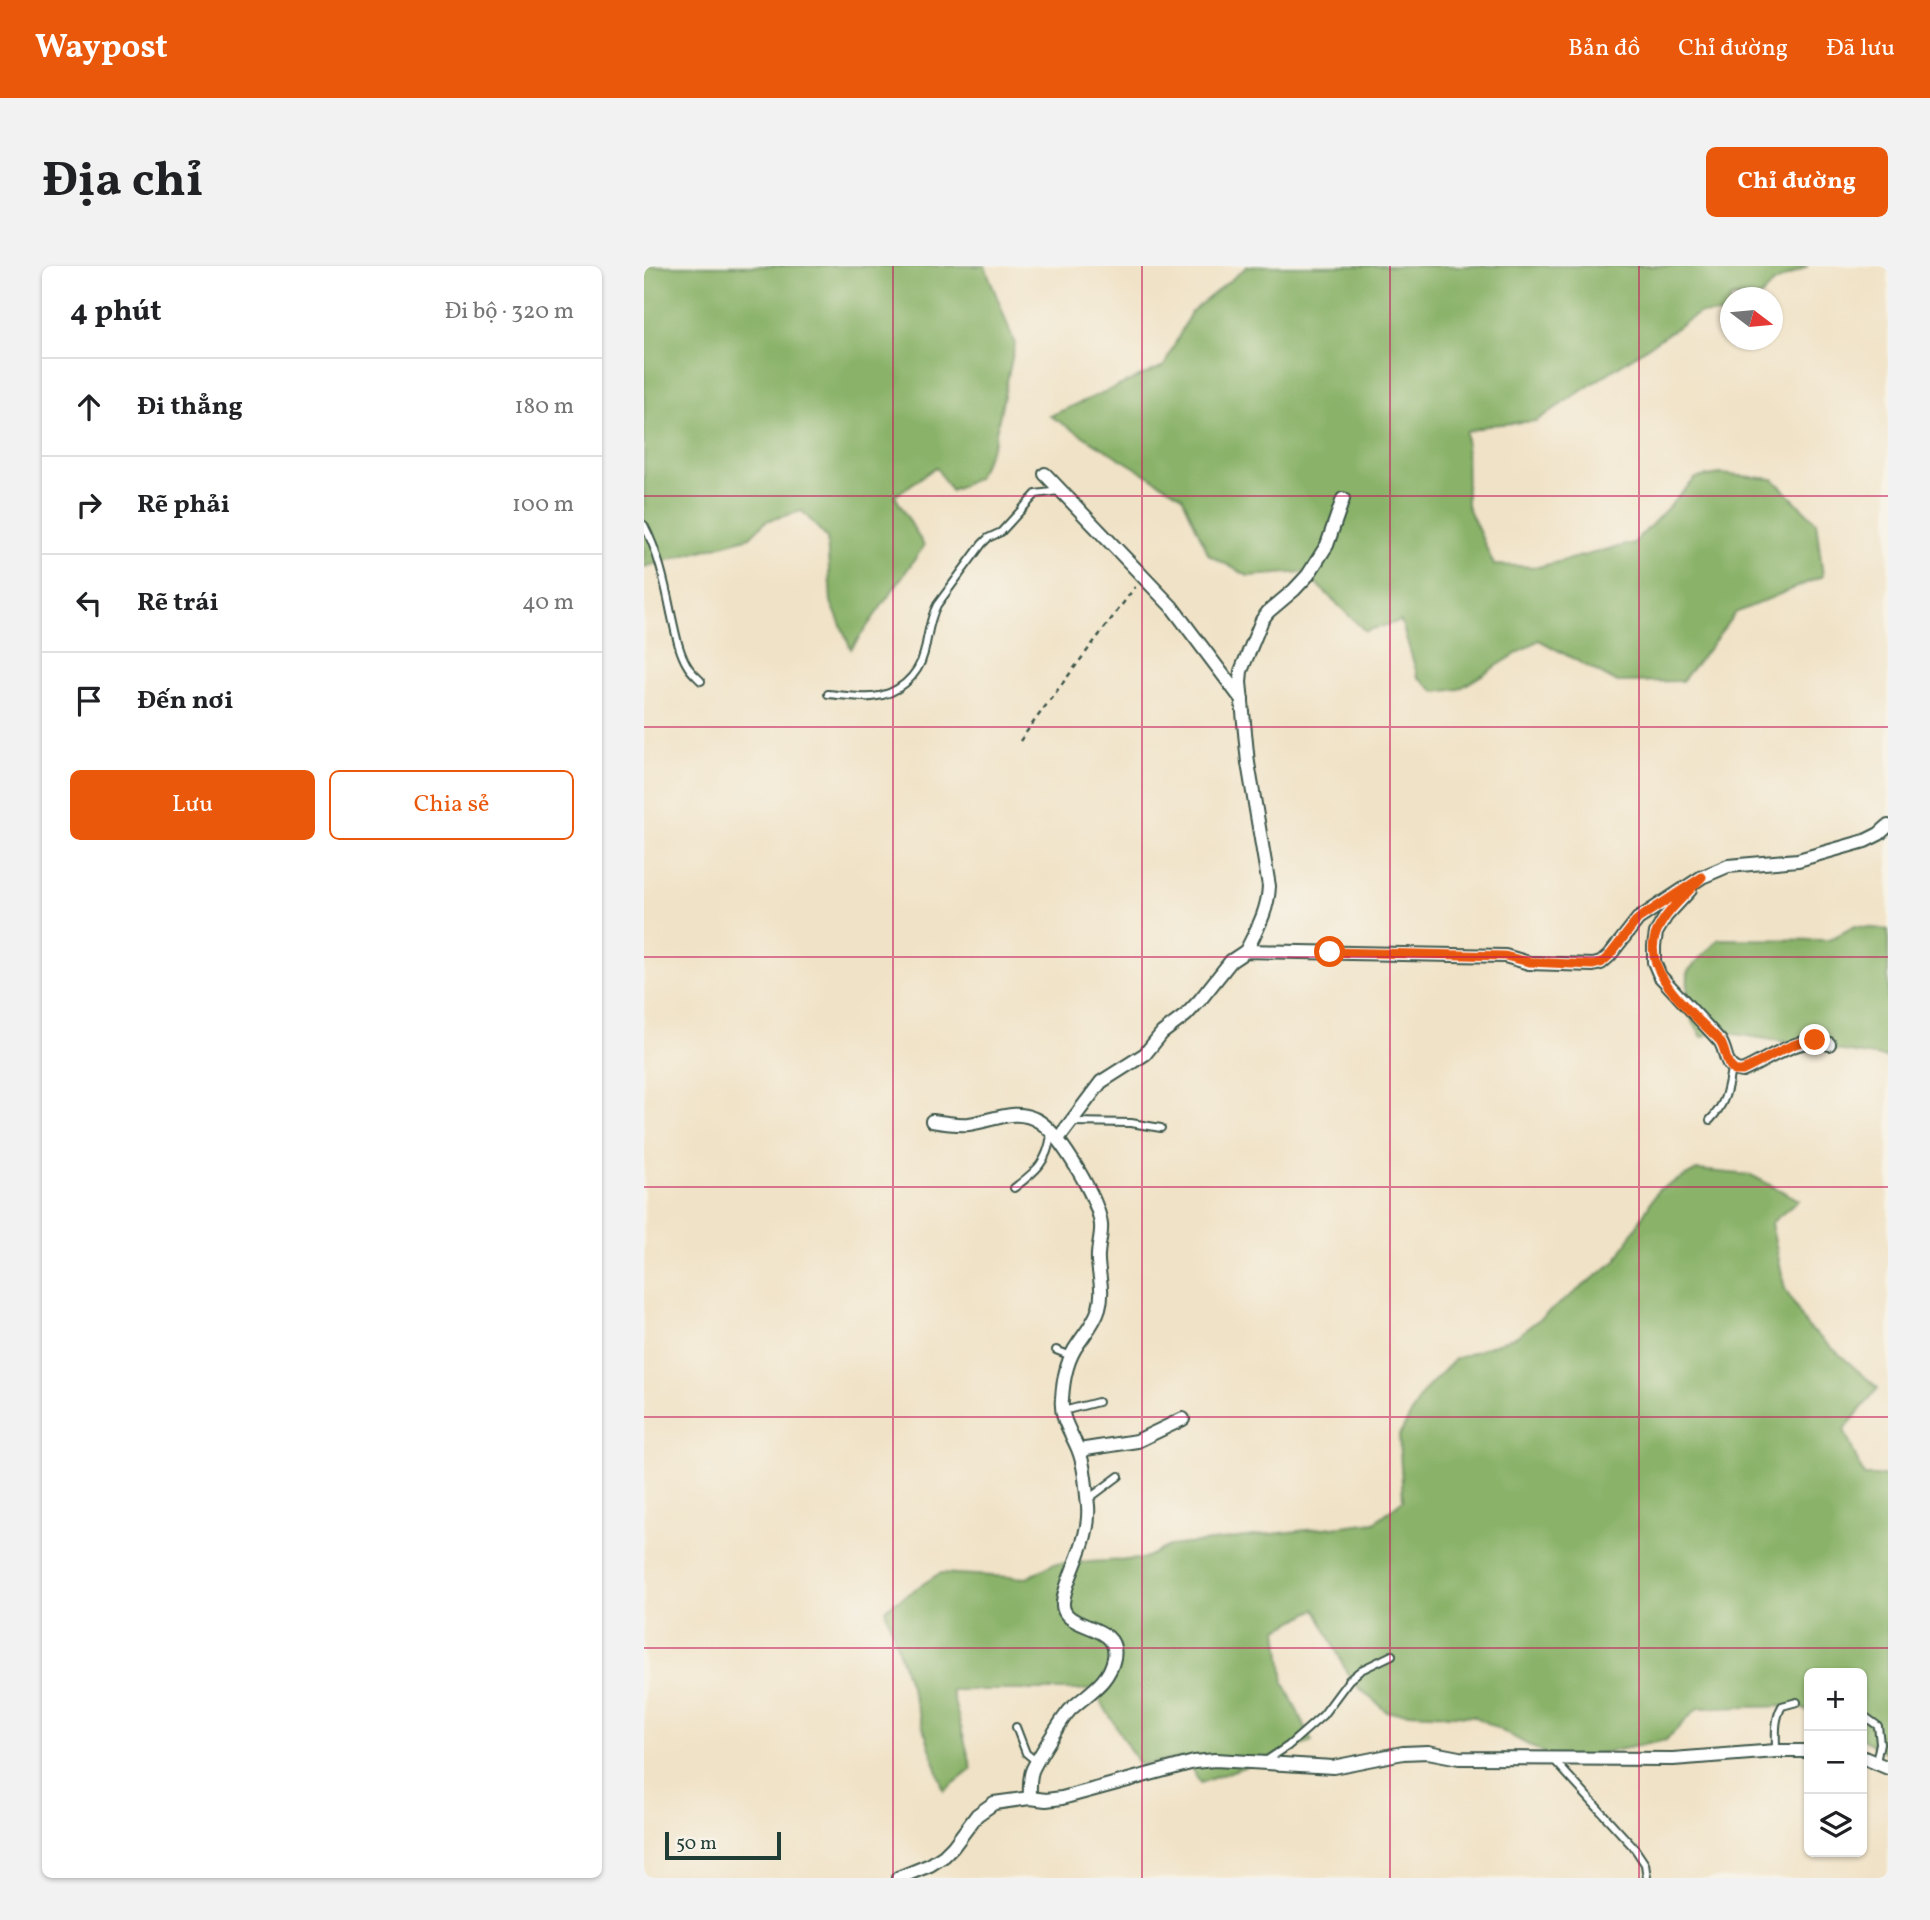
<!DOCTYPE html>
<html lang="vi">
<meta charset="utf-8">
<style>
body{margin:0;font-family:Vollkorn,serif;background:#f2f2f2;color:#202124}
.controls{position:absolute;right:21px;bottom:21px;display:grid;overflow:hidden;border-radius:10px;box-shadow:0 2px 5px #0004}
.controls button{width:63px;height:63px;display:grid;place-items:center;padding:0;border:0;border-bottom:2px solid #e0e0e0;background:#fff;color:#202124;font:35px sans-serif}
.compass{position:absolute;left:1076px;top:21px;width:63px;height:63px;border-radius:50%;background:#fff;box-shadow:0 2px 5px #0004;rotate:106deg}
.scale{position:absolute;left:21px;bottom:18px;width:116px;box-sizing:border-box;padding-left:7px;border:4px solid #1f3d34;border-top:0;font-size:19px;line-height:24px;white-space:nowrap;color:#1f3d34;-webkit-text-stroke:5px #f7f3e8;paint-order:stroke}
.stop{position:absolute;width:21px;height:21px;margin:-16px;border:5px solid #ea580c;border-radius:50%;background:#fff}
.stop.end{background:#ea580c;border-color:#fff;box-shadow:0 2px 7px #0008}
.list{margin:0;padding:0;list-style:none}
h2{display:flex;justify-content:space-between;align-items:center;height:91px;margin:0;padding:0 28px;font-size:30px}
h2 small{font-size:23px;font-weight:400;color:#757577}
.list li{display:grid;grid-template-columns:46px 1fr auto;gap:21px;align-items:center;box-sizing:border-box;height:98px;padding:0 28px;border-top:2px solid #e0e0e0}
.list b{display:block;font-size:26px;white-space:nowrap}
.list em{font-size:23px;font-style:normal;color:#757577}
.actions{display:flex;gap:14px;padding:21px 28px}
.actions a{flex:1;padding:16px 0;border:2px solid #ea580c;border-radius:10px;text-align:center;font-size:24px;color:#ea580c}
.actions .main{background:#ea580c;color:#fff}
.icon{flex:none;width:38px;height:38px;fill:none;stroke:currentColor;stroke-width:2;stroke-linecap:round;stroke-linejoin:round}
.map{position:relative;flex:none;width:1244px;height:1612px;overflow:hidden;border-radius:10px}
header{display:flex;align-items:center;gap:42px;box-sizing:border-box;height:98px;padding:0 35px;background:#ea580c;color:#fff}
header strong{font-size:33px}
nav{display:flex;gap:38px;margin-inline-start:auto;font-size:24px}
.intro{display:flex;align-items:center;justify-content:space-between;box-sizing:border-box;height:168px;padding:0 42px}
h1{margin:0;font-size:49px}
.button{padding:18px 32px;border-radius:10px;background:#ea580c;color:#fff;font-size:24px;font-weight:700}
main{display:flex;gap:42px;padding:0 42px}
aside{flex:1;background:#fff;border-radius:10px;box-shadow:0 2px 5px #0004}
.map>svg:first-child{display:block}
.forest{fill:#8ab269;stroke:#54784e;stroke-width:2}
.lines{fill:none;stroke-linecap:round;stroke-linejoin:round}
.lane-casing{stroke:#3e564a;stroke-width:10}
.street-casing{stroke:#3e564a;stroke-width:16}
.path{stroke:#3e564a;stroke-width:2.5;stroke-dasharray:5 5;stroke-linecap:butt}
.lane{stroke:#fff;stroke-width:6}
.street{stroke:#fff;stroke-width:12}
.route{stroke:#ea580c;stroke-width:9}
.grid{fill:none;stroke:#c2185b;stroke-width:2;stroke-opacity:0.55}
</style>
<header>
<strong>Waypost</strong>
<nav><a>Bản đồ</a><a>Chỉ đường</a><a>Đã lưu</a></nav>
</header>
<div class="intro"><h1>Địa chỉ</h1><a class="button">Chỉ đường</a></div>
<main>
<aside>
<h2>4 phút<small>Đi bộ · 320 m</small></h2>
<ul class="list">
<li><svg class="icon" aria-label="ahead" viewBox="0 0 24 24"><path d="M12 20V5M6 11l6-6 6 6"/></svg><div><b>Đi thẳng</b></div><em>180 m</em></li>
<li><svg class="icon" aria-label="right" viewBox="0 0 24 24"><path d="M7 20v-9h11M14 6l5 5-5 5"/></svg><div><b>Rẽ phải</b></div><em>100 m</em></li>
<li><svg class="icon" aria-label="left" viewBox="0 0 24 24"><path d="M17 20v-9H6M10 6l-5 5 5 5"/></svg><div><b>Rẽ trái</b></div><em>40 m</em></li>
<li><svg class="icon" aria-label="arrive" viewBox="0 0 24 24"><path d="M6 21V4h12l-3 4 3 4H6"/></svg><div><b>Đến nơi</b></div></li>
</ul>
<div class="actions"><a class="main">Lưu</a><a>Chia sẻ</a></div>
</aside>
<div class="map">
<svg width="1244" height="1612" viewBox="0 0 1244 1612">
<rect width="100%" height="100%" fill="#f7f3e8"/>
<filter id="ink" filterUnits="userSpaceOnUse"><feTurbulence type="fractalNoise" baseFrequency=".0143" numOctaves="2"/><feDisplacementMap in="SourceGraphic" scale="14" xChannelSelector="R" yChannelSelector="G"/><feConvolveMatrix kernelMatrix="1 2 1 2 8 2 1 2 1" color-interpolation-filters="sRGB"/></filter>
<filter id="wash" filterUnits="userSpaceOnUse"><feTurbulence type="fractalNoise" baseFrequency=".00686" numOctaves="4" result="noise"/><feDisplacementMap in="SourceGraphic" scale="28" xChannelSelector="R" yChannelSelector="G"/><feGaussianBlur stdDeviation="1.57" result="paint"/><feColorMatrix in="noise" values="0 0 0 0 0 0 0 0 0 0 0 0 0 0 0 0 0 1.4 0 .05"/><feComposite in="paint" operator="in"/></filter>
<g filter="url(#wash)">
<rect width="100%" height="100%" fill="#f0e2c6"/>
<!-- forest -->
<g class="forest">
<polygon points="0,0 341,0 371,78 350,176 333,212 307,225 292,201 251,230 280,280 207,383 187,336 183,272 158,245 122,255 106,271 0,301"/>
<polygon points="604,0 1164,0 1130,17 1116,31 1086,32 1086,49 1055,47 892,155 846,159 822,166 823,239 850,299 894,301 990,277 1052,212 1076,208 1129,213 1172,256 1179,310 1091,347 1066,381 1038,415 972,416 895,374 815,423 792,426 774,411 757,355 721,365 660,306 604,310 565,289 538,230 406,150 520,100 547,46"/>
<polygon points="1211,660 1244,664 1244,792 1071,765 1058,771 1043,746 1044,705 1075,673 1185,674"/>
<polygon points="1053,904 1107,909 1155,934 1127,957 1141,1023 1163,1060 1234,1122 1200,1164 1220,1210 1244,1210 1244,1490 1240,1485 1218,1473 1218,1407 1165,1407 1165,1446 1154,1440 1054,1442 1022,1474 916,1496 830,1450 743,1446 707,1415 672,1343 634,1363 640,1417 668,1476 556,1517 541,1492 495,1499 450,1424 307,1424 328,1503 300,1525 241,1343 296,1307 383,1312 409,1298 499,1293 525,1280 731,1256 759,1234 755,1170 779,1126 811,1093 873,1070 972,995 1014,924"/>
</g>
</g>
<g filter="url(#ink)">
<g class="lines">
<!-- lane casing -->
<g class="lane-casing">
<g id="lane">
<path d="M0 259C14 286 21 317 27 347 31 364 34 384 43 399 46 405 52 410 57 415"/>
<path d="M184 428C198 429 214 432 228 431 253 429 274 411 280 387 284 371 285 354 293 339L338 278 344 272 357 266 392 228 415 225"/>
<path d="M1066 854C1082 837 1083 825 1087 803"/>
<polyline points="428,856 487,857 517,862"/>
<path d="M370 922C392 905 403 897 407 869"/>
<polyline points="412,1084 427,1090"/>
<polyline points="419,1145 454,1136"/>
<polyline points="443,1234 475,1210"/>
<polyline points="1223,1452 1234,1460 1236,1477 1232,1496"/>
<polyline points="372,1461 382,1487 393,1496"/>
<path d="M1132 1485C1132 1469 1130 1454 1138 1440L1153 1436"/>
<polyline points="910,1494 991,1583 1001,1598 1003,1612"/>
<polyline points="620,1496 644,1480 679,1449 705,1414 717,1404 748,1389"/>
</g>
</g>
<!-- street casing -->
<g class="street-casing">
<g id="street">
<polyline points="401,208 528,341 598,434"/>
<path d="M1046 624 1022 650 1012 667 1010 680V696L1016 710 1076 775C1084 787 1080 804 1098 805 1122 795 1159 766 1185 778"/>
<path d="M602 685C613 663 624 645 625 620L604 497 596 416 597 405 618 354 624 346 650 324 664 309 683 279 699 233"/>
<path d="M288 855C300 857 313 859 325 858 349 855 372 840 396 856 417 870 455 934 457 959 458 970 453 982 454 995 455 1012 460 1025 455 1042 451 1056 442 1066 434 1078 423 1093 419 1115 418 1133 416 1152 427 1166 434 1183 441 1200 442 1221 444 1240 446 1265 435 1287 426 1311 423 1319 420 1327 419 1336 416 1366 477 1355 470 1392 465 1417 444 1427 427 1443 420 1449 391 1497 388 1505 385 1514 386 1523 386 1532"/>
<polyline points="414,873 457,816 501,788 518,767 542,749 556,734 587,695 602,685 861,690 885,697 949,699 957,697 965,690 994,653 1058,611 1084,600 1154,594 1221,575 1235,568 1244,560"/>
<polyline points="435,1184 493,1175 539,1153"/>
<polyline points="1218,1491 1244,1502"/>
<polyline points="254,1612 286,1599 300,1590 309,1581 333,1549 350,1537 386,1532 402,1534 418,1532 550,1496 571,1494 689,1501 759,1487 784,1486 815,1492 1029,1493 1132,1485 1165,1485"/>
</g>
</g>
<!-- path -->
<path class="path" d="M376 475C413 423 453 373 491 321"/>
<!-- lane -->
<use href="#lane" class="lane"/>
<!-- street -->
<use href="#street" class="street"/>
</g>
</g>
<g class="lines" filter="url(#ink)">
<!-- route -->
<path class="route" d="M686 686 861 690 885 696 949 699 957 697 965 690 994 653 1058 611C1043 628 1023 644 1013 665 994 705 1051 749 1076 775 1083 785 1080 797 1091 805H1098C1119 796 1148 774 1171 774"/>
</g>
<!-- grid -->
<path class="grid" d="M249 0V1612M498 0V1612M746 0V1612M995 0V1612M0 230H1244M0 461H1244M0 691H1244M0 921H1244M0 1151H1244M0 1382H1244"/>
</svg>
<div class="controls">
<button>+</button>
<button>−</button>
<button><svg class="icon" aria-label="layers" viewBox="0 0 24 24"><path d="M12 4l9 5-9 5-9-5zM3 14l9 5 9-5"/></svg></button>
</div>
<svg class="compass" viewBox="-18 -18 36 36"><path d="M0-13l5 13h-10z" fill="#e53935"/><path d="M0 13l5-13h-10z" fill="#757577"/></svg>
<div class="scale">50 m</div>
<div class="stop" style="left:686px;top:686px"></div>
<div class="stop end" style="left:1171px;top:774px"></div>
</div>
</main>
